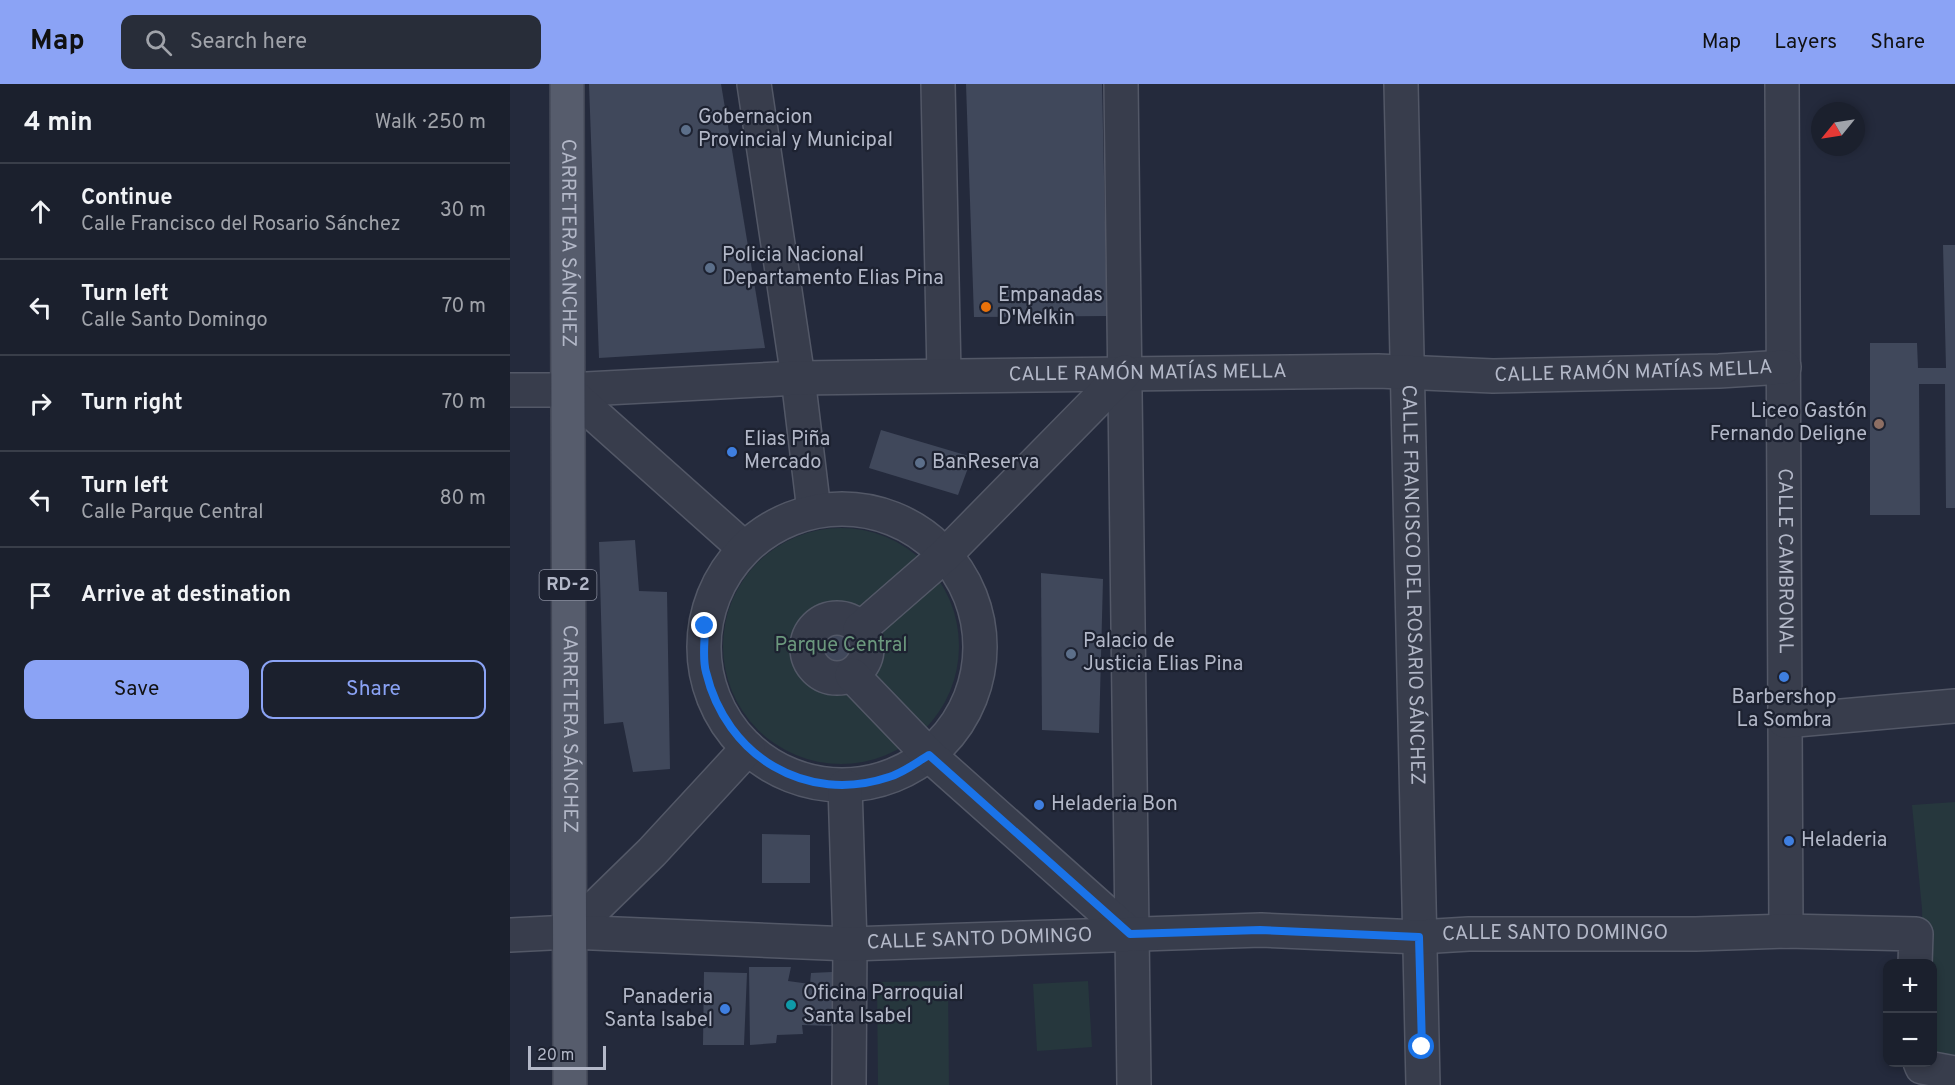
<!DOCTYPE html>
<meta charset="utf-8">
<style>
body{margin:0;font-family:Overpass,sans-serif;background:#282d39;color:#f1f3f6}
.controls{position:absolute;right:18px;bottom:18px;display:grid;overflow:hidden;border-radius:12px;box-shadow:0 3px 9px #0003}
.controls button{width:54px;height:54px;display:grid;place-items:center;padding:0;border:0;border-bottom:2px solid #393e49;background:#1b202d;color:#f1f3f6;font:30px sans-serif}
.compass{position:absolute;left:1301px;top:18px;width:54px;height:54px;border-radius:50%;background:#1b202d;box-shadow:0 3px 9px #0003;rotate:240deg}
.scale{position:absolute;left:18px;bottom:15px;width:78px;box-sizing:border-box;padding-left:6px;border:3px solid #b3b8c8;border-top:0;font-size:16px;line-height:21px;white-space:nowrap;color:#b3b8c8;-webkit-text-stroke:4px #1d2231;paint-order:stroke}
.stop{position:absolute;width:18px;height:18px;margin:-14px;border:4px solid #1a73e8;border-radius:50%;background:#fff}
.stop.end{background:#1a73e8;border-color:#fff;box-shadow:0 2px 6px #0008}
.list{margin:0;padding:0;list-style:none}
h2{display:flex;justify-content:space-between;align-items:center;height:78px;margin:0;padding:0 24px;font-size:26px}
h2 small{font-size:20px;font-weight:400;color:#a0a3aa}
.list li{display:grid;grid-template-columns:39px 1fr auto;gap:18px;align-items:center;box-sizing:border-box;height:96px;padding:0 24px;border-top:2px solid #393e49}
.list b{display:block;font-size:22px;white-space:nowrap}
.list p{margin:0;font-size:20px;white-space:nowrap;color:#a0a3aa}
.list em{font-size:20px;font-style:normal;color:#a0a3aa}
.actions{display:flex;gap:12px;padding:18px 24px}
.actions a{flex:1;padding:14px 0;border:2px solid #8ba3f5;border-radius:12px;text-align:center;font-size:21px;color:#8ba3f5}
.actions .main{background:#8ba3f5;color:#111}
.icon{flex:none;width:33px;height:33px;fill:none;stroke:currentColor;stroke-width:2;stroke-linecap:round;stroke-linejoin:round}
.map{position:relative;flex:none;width:1445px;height:1001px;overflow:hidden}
header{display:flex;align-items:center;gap:36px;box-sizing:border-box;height:84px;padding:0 30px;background:#8ba3f5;color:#111}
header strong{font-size:28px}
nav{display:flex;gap:33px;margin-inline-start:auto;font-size:21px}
.search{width:420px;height:54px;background:#282d39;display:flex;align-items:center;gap:15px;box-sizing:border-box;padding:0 21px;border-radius:12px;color:#a0a3aa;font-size:22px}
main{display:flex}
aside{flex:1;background:#1b202d}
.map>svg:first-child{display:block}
.green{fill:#26373d}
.building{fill:#40485b}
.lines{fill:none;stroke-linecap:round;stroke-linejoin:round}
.minor-casing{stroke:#535867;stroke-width:36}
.major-casing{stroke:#414655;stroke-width:36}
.minor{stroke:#383d4c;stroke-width:33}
.major{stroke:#565c6c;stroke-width:33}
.route{stroke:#1a73e8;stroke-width:8}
.service-dot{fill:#5c6f8a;stroke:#1d2231;stroke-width:2}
.food-dot{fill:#e8710a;stroke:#1d2231;stroke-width:2}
.education-dot{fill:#8d6e63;stroke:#1d2231;stroke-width:2}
.shop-dot{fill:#3f7fe0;stroke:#1d2231;stroke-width:2}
.culture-dot{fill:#0f9aa8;stroke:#1d2231;stroke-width:2}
.labels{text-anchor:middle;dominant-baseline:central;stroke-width:4.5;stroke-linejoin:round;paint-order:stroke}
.shield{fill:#1d2231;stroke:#868b9b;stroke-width:1.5}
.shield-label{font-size:18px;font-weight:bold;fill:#b3b8c8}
.poi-label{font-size:20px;fill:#b3b8c8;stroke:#1d2231;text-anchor:start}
.street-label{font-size:20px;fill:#b3b8c8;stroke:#1d2231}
.park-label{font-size:20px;fill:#6b987d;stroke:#1d2231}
</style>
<header>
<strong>Map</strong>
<div class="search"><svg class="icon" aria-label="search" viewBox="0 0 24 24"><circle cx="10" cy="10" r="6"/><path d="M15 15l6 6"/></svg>Search here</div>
<nav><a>Map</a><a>Layers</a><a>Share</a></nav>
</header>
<main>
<aside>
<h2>4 min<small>Walk · 250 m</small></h2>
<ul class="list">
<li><svg class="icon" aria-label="ahead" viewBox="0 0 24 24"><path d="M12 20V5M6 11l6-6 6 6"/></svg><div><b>Continue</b><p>Calle Francisco del Rosario Sánchez</p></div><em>30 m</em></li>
<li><svg class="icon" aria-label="left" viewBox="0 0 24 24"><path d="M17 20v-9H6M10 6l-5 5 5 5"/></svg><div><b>Turn left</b><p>Calle Santo Domingo</p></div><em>70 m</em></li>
<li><svg class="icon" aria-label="right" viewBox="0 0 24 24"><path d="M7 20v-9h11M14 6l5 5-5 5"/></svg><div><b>Turn right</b></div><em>70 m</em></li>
<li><svg class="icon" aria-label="left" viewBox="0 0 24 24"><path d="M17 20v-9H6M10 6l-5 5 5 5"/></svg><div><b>Turn left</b><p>Calle Parque Central</p></div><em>80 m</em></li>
<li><svg class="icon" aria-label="arrive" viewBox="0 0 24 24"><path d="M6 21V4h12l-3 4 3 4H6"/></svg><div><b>Arrive at destination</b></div></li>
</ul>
<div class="actions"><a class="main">Save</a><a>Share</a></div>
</aside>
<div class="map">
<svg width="1445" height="1001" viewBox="0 0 1445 1001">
<rect width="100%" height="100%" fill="#242a3c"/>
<!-- green -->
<g class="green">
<circle cx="331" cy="562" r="118"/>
<polygon points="1445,718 1445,971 1423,971 1422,880 1413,879 1412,825 1402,721"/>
<polygon points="438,897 439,1001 368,1001 367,898"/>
<polygon points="578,897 582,963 527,967 523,900"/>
</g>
<!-- building -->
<g class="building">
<polygon points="79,0 211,0 255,264 89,274"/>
<polygon points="456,0 592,0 597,232 464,233"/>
<polygon points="1433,161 1445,161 1445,424 1436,424 1435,300 1409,300 1410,431 1360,431 1360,259 1407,259 1408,284 1436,284"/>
<polygon points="371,346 462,373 448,411 359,384"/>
<polygon points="125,456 129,507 157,508 160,685 123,688 113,638 94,640 89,458"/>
<polygon points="531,489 593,495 589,649 532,646"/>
<circle cx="326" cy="564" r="21"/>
<polygon points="252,750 300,751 300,799 252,799"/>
<polygon points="239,883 281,883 278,897 300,900 301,889 322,888 323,942 292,941 293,950 267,951 266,959 240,961"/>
<polygon points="194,888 237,889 234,961 193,961"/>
</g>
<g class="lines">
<!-- minor casing -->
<g class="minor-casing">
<g id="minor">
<polyline points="244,0 288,294 304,427"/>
<polyline points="428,0 434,291"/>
<polyline points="611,0 624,1001"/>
<path id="s1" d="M891 0 913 1001"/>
<path id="s2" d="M1272 0 1276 847"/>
<path id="s3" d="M0 306H57L288 294 868 287 983 292 1209 287 1274 283"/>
<polyline points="57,306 234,464"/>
<circle cx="332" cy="563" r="138"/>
<circle cx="327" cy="564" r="30"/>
<polyline points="350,545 435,471 615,288"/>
<polyline points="342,591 419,671 620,850"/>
<polyline points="1275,637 1445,622"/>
<polyline points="335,702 340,860 339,1001"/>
<polyline points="60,848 142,768 238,664"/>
<path id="s4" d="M0 851 60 848 340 860 751 846 909 853 959 850H1186L1276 847 1406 850 1405 880"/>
<polyline points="1410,978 1412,983 1445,989"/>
</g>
</g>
<!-- major casing -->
<g class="major-casing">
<g id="major">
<path id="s5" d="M57 0 60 1001"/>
</g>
</g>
<!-- minor -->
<use href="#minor" class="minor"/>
<!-- major -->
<use href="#major" class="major"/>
</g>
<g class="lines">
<!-- route -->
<path class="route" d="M195 542C195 557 192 574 196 588 216 672 296 721 379 693 393 689 407 678 419 671L620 850 750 846 909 853 912 963"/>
</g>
<!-- markers -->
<g class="service-dot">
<circle cx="176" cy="46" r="6"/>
<circle cx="200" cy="184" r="6"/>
<circle cx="410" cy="379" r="6"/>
<circle cx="561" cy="570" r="6"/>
</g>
<circle class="food-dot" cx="476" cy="223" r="6"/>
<circle class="education-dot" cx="1369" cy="340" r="6"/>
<g class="shop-dot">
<circle cx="222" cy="368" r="6"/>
<circle cx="1274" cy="593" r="6"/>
<circle cx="529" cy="721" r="6"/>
<circle cx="1279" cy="757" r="6"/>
<circle cx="215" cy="925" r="6"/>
</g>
<circle class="culture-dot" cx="281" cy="921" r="6"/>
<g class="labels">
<!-- shield labels -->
<rect class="shield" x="29.5" y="486" width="57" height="30" rx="4.5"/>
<g class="shield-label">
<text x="58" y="501">RD-2</text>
</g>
<!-- poi labels -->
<g class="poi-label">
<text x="188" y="34">Gobernacion<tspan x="188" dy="23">Provincial y Municipal</tspan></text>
<text x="212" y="172">Policia Nacional<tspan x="212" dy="23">Departamento Elias Pina</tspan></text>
<text x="488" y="212">Empanadas<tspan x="488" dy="23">D'Melkin</tspan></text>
<text x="1357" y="328" text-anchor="end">Liceo Gastón<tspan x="1357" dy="23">Fernando Deligne</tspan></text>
<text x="234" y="356">Elias Piña<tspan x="234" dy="23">Mercado</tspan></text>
<text x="422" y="379">BanReserva</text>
<text x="573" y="558">Palacio de<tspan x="573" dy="23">Justicia Elias Pina</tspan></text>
<text x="1274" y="614" text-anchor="middle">Barbershop<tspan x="1274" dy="23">La Sombra</tspan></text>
<text x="541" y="721">Heladeria Bon</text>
<text x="1291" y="757">Heladeria</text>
<text x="293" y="910">Oficina Parroquial<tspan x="293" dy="23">Santa Isabel</tspan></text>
<text x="203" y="914" text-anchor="end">Panaderia<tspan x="203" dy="23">Santa Isabel</tspan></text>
</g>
<!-- street labels -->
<g class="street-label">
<text stroke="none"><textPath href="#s5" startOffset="159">CARRETERA SÁNCHEZ</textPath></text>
<text stroke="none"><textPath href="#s3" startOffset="1124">CALLE RAMÓN MATÍAS MELLA</textPath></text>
<text stroke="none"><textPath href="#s3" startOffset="638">CALLE RAMÓN MATÍAS MELLA</textPath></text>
<text stroke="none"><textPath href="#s2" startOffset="477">CALLE CAMBRONAL</textPath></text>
<text stroke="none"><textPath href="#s1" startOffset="501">CALLE FRANCISCO DEL ROSARIO SÁNCHEZ</textPath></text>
<text stroke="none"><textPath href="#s5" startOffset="645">CARRETERA SÁNCHEZ</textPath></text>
<text stroke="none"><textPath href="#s4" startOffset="1046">CALLE SANTO DOMINGO</textPath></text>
<text stroke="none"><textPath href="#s4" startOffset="470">CALLE SANTO DOMINGO</textPath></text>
</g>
<!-- park labels -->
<g class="park-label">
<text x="331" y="562">Parque Central</text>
</g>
</g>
</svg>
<div class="controls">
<button>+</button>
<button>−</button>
</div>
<svg class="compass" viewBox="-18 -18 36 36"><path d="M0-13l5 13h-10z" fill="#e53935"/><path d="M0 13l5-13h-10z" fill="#a0a3aa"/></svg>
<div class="scale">20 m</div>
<div class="stop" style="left:912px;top:963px"></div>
<div class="stop end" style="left:195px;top:542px"></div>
</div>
</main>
